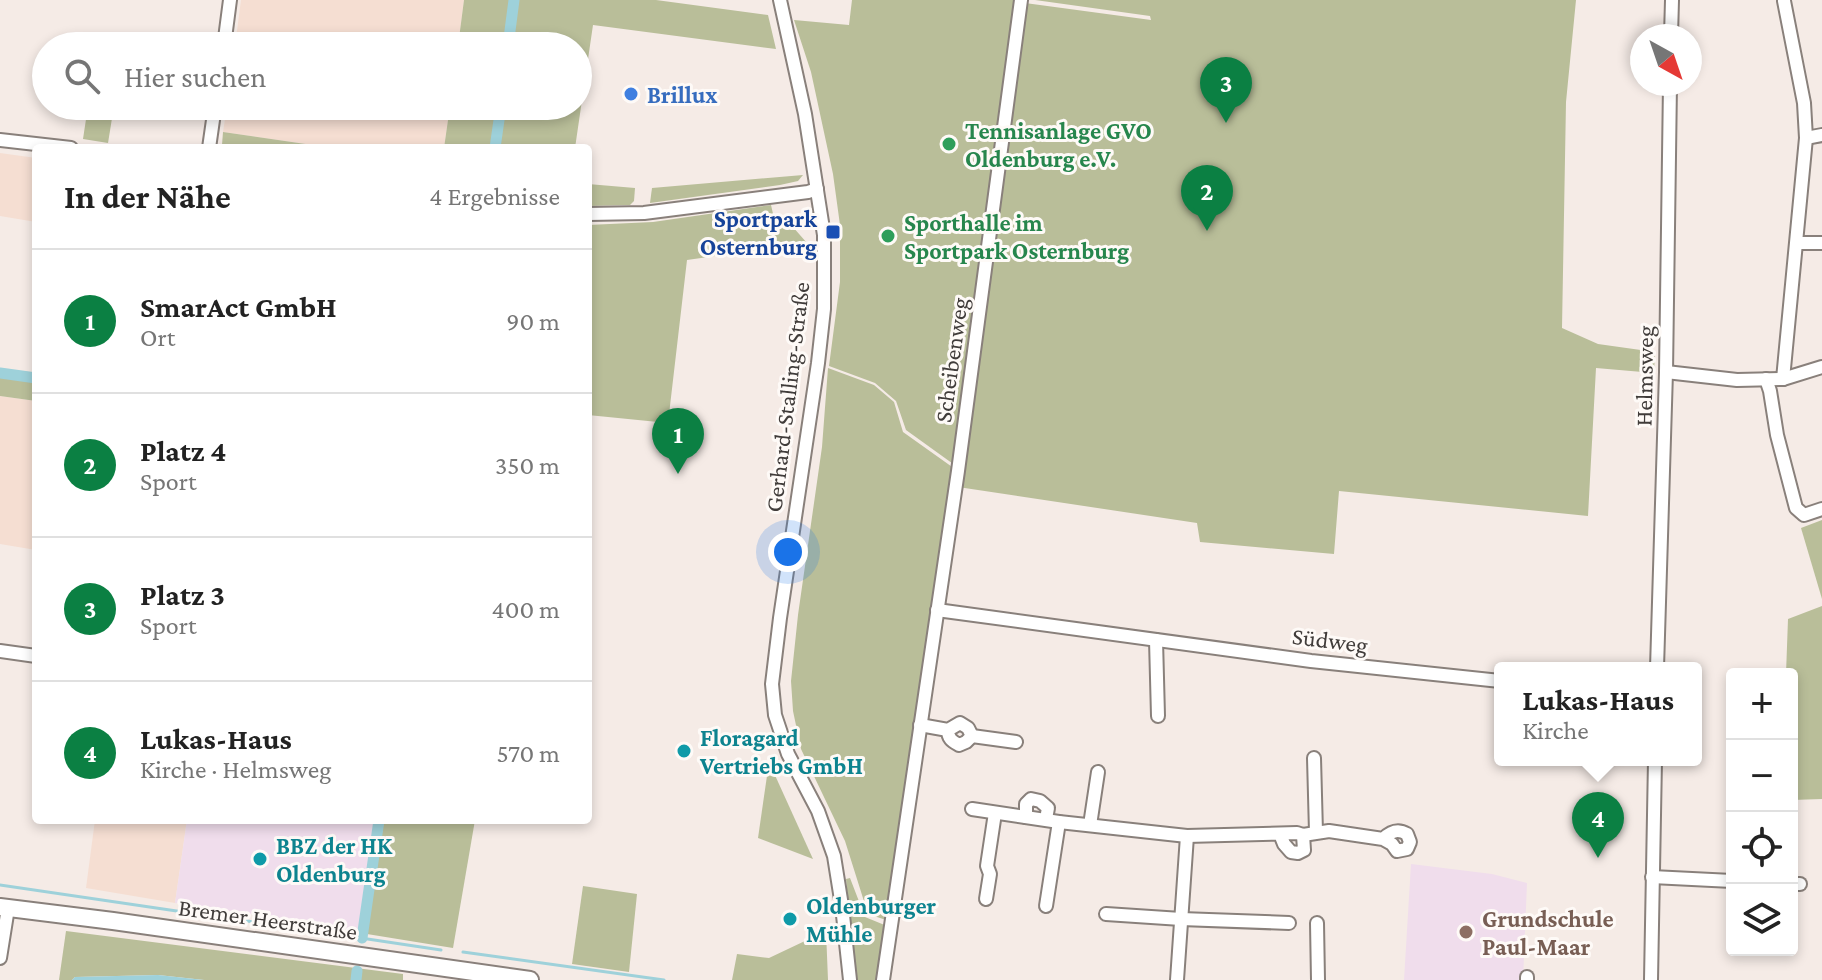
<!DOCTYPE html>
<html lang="de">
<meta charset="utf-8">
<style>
body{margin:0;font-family:"Crimson Pro",serif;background:#f2f2f2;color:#222}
.controls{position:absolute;right:24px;bottom:24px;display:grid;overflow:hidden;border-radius:8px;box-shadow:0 4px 12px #0003}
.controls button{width:72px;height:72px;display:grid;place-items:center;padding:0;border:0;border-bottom:2px solid #e0e0e0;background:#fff;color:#222;font:40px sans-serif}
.compass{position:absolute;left:1630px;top:24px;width:72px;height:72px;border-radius:50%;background:#fff;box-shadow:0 4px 12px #0003;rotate:140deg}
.you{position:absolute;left:788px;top:552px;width:28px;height:28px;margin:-20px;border:6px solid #fff;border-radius:50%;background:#1a73e8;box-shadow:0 0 0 12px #1a73e833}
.badge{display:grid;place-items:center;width:52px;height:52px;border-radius:50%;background:#0b8043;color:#fff;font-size:26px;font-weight:700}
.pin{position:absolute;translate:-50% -66px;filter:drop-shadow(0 2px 4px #0008)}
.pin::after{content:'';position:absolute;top:42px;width:28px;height:24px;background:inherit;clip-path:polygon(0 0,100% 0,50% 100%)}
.popup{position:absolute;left:1494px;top:662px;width:208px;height:104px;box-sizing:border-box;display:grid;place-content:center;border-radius:8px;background:#fff;filter:drop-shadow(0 2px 6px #0005);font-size:26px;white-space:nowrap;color:#767676}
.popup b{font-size:30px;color:#222}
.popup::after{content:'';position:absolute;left:50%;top:100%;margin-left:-16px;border:16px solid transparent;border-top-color:#fff}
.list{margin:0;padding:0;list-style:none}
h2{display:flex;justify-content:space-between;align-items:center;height:104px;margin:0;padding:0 32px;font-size:34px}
h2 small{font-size:26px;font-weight:400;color:#767676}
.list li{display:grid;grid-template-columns:52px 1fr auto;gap:24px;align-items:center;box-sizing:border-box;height:144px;padding:0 32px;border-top:2px solid #e0e0e0}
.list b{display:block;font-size:30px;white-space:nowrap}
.list p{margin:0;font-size:26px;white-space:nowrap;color:#767676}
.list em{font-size:26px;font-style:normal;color:#767676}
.icon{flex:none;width:44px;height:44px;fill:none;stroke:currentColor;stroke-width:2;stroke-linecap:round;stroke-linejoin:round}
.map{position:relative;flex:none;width:1822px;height:980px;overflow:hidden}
.search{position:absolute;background:#fff;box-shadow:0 4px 12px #0003;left:32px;top:32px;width:560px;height:88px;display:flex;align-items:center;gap:20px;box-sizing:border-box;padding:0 28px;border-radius:44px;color:#767676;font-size:30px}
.panel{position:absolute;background:#fff;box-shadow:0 4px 12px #0003;left:32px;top:144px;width:560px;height:680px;border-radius:8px}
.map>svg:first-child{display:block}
.industrial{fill:#f5ded2}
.education{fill:#f0ddec}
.green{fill:#b9be99}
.water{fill:#9ed1da}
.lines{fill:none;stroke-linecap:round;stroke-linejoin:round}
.stream{stroke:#9ed1da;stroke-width:3}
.canal{stroke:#9ed1da;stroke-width:11}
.minor-casing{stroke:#89807b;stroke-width:16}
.major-casing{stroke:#89807b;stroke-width:20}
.minor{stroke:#fff;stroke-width:12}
.major{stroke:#fff;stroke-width:16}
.shop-dot{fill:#3f7fe0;stroke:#fefaf7;stroke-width:3}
.leisure-dot{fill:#2e9e5b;stroke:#fefaf7;stroke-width:3}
.transit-dot{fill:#1a4fb4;stroke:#fefaf7;stroke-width:3}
.culture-dot{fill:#0f9aa8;stroke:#fefaf7;stroke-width:3}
.education-dot{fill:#8d6e63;stroke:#fefaf7;stroke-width:3}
.labels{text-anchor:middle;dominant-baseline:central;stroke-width:6;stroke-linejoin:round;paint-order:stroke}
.shop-label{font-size:24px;font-weight:bold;fill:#366cbe;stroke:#fefaf7;text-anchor:start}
.leisure-label{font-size:24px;font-weight:bold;fill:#27864d;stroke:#fefaf7;text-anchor:start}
.transit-label{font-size:24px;font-weight:bold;fill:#164399;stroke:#fefaf7;text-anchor:end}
.street-label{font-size:24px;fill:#403c3a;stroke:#fefaf7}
.culture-label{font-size:24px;font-weight:bold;fill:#0d838f;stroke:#fefaf7;text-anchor:start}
.education-label{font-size:24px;font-weight:bold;fill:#785e54;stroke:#fefaf7;text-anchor:start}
</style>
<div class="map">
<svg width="1822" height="980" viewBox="0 0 1822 980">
<rect width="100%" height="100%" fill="#f5ebe6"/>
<!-- industrial -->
<g class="industrial">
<polygon points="241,0 464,0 458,46 235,46"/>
<polygon points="227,106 450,106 444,148 333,148 223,132"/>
<polygon points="0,153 36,158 36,222 0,216"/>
<polygon points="0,396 36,401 36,550 0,544"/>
<polygon points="95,820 187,820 175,903 86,888"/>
</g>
<!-- education -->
<g class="education">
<polygon points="187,820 375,820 358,930 175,903"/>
<polygon points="1411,864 1492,874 1527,883 1523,980 1404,980"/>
</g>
<!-- green -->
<g class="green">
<polygon points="464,0 656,0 768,15 776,49 593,25 575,148 444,148 450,106 578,106 578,46 458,46"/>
<polygon points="852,0 1018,0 956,466 906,430 896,401 875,383 829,366 840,282 840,225 833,174 811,72 794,20 849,25"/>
<polygon points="1035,0 1576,0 1566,102 1562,328 1598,344 1655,352 1654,373 1596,368 1588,516 1339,491 1334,554 1200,542 1197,523 958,487 1025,3 1151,20 1150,16"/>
<polygon points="88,106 114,106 108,143 83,139"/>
<polygon points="223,132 333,148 225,148 222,145"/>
<polygon points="803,175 798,181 780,185 650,203 652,188"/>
<polygon points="588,184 635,188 634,201 630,205 588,206"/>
<polygon points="771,205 774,218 785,218 807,243 687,260 668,423 588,415 588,225 653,222"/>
<polygon points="828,368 874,385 894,402 903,432 955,469 889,921 868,914 845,841 801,749 793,711 791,681 798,615 822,447"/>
<polygon points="0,376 36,381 36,401 0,396"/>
<polygon points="1822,520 1822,599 1801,528"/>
<polygon points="1822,606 1822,799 1792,800 1792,674 1786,674 1788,619"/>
<polygon points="769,762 813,859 758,838"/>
<polygon points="384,820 475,820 453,948 367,934"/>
<polygon points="850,878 865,917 887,926 879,980 855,980 846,879"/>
<polygon points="583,886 637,894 629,972 572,964"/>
<polygon points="66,931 403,974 403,980 204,980 158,975 75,977 72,980 59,980"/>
<polygon points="826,931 828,980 732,980 737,954 769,958"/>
</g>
<!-- water -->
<polygon class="water" points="158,975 204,980 72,980 75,977"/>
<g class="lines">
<!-- stream -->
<g class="stream">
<polyline points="0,885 231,919"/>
<polyline points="247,921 441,950"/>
<polyline points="463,952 664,980"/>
</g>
<!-- canal -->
<g class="canal">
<polyline points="508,46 514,0"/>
<polyline points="495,148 501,106"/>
<polyline points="0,373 36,378"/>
<polyline points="362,938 379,820"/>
<polyline points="356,980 357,971"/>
</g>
<!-- minor casing -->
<g class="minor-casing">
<g id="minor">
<polyline points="780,0 805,114 824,235 824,309 818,363 780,618 772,684 775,715 788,754 818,811 834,856 842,906 850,980"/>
<polyline points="1671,36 1672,0"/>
<polyline points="224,46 230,0"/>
<polyline points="1806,138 1822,135"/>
<polyline points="0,140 71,148"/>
<polyline points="209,148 215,106"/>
<polyline points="588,214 644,213 808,192 817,189"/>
<polyline points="1797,243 1822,243"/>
<polyline points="1666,372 1737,380 1783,379 1822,367"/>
<polyline points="1766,379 1770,391 1777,435 1796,508 1804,515 1822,509"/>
<polyline points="1783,379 1806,138 1804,103 1784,1"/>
<polyline points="937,610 1311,661 1500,681"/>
<polyline points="1156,640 1158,716"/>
<polyline points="0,651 36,656"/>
<polyline points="1657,668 1666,372 1670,84"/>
<path d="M920 725 948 730C948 739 952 741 959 745L966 742 972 736 968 728 960 723 948 730"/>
<polyline points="972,736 1016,742"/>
<polyline points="1314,758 1316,832"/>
<polyline points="972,809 1059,822 1187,836 1297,833 1303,835 1304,850 1298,853 1291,852 1284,844 1280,834"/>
<polyline points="1026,817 1026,804 1031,799 1040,801 1048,808 1046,819"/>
<polyline points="1090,825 1098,772"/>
<path d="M1303 835 1329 831 1383 839 1392 844 1397 851 1407 849 1410 842 1407 834C1397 828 1390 832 1383 839"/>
<polyline points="1652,877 1732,881"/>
<polyline points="1792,884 1800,884"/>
<polyline points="986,899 990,874 987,866 995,813"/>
<polyline points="1046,906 1059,822"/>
<polyline points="1106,914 1181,919 1289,923"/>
<polyline points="1317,923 1318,980"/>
<polyline points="0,958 8,908"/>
<polyline points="883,980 958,471 1021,0"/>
<polyline points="1177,980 1187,836"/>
<polyline points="1527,980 1527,977"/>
<polyline points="1651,980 1655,760"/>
</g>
</g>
<!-- major casing -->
<g class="major-casing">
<polyline id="major" points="0,907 113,921 530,980"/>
</g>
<!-- minor -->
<use href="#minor" class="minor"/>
<!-- major -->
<use href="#major" class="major"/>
</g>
<!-- markers -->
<circle class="shop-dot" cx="631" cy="94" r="8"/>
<g class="leisure-dot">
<circle cx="949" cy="144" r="8"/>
<circle cx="888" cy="236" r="8"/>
</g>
<rect class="transit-dot" x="825" y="224" width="16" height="16" rx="4"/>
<g class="culture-dot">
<circle cx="684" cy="751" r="8"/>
<circle cx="260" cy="859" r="8"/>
<circle cx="790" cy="919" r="8"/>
</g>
<circle class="education-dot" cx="1466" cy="932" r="8"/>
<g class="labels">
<!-- shop labels -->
<g class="shop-label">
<text x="647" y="94">Brillux</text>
</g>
<!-- leisure labels -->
<g class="leisure-label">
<text x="965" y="130">Tennisanlage GVO<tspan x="965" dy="28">Oldenburg e.V.</tspan></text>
<text x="904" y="222">Sporthalle im<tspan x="904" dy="28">Sportpark Osternburg</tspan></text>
</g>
<!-- transit labels -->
<g class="transit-label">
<text x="817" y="218">Sportpark<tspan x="817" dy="28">Osternburg</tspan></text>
</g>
<!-- street labels -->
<g class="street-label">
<text transform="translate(951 360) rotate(-82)">Scheibenweg</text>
<text transform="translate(1644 376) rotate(-89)">Helmsweg</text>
<text transform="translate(787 397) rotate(-83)">Gerhard-Stalling-Straße</text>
<text transform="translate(1330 640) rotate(7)">Südweg</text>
<text transform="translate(268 919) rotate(8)">Bremer Heerstraße</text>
</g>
<!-- culture labels -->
<g class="culture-label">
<text x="700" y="737">Floragard<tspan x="700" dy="28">Vertriebs GmbH</tspan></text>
<text x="276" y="845">BBZ der HK<tspan x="276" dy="28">Oldenburg</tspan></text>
<text x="806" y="905">Oldenburger<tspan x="806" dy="28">Mühle</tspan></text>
</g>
<!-- education labels -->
<g class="education-label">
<text x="1482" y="918">Grundschule<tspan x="1482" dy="28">Paul-Maar</tspan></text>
</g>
</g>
</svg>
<div class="controls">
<button>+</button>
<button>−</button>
<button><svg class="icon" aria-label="locate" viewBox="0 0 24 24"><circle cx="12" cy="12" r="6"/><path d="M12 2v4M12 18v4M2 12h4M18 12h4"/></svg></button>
<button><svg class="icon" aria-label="layers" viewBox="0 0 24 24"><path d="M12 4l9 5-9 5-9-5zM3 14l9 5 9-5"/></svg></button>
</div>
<svg class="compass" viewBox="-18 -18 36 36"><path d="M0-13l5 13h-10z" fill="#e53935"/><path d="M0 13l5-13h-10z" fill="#767676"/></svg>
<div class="you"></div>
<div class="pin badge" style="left:678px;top:474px">1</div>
<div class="pin badge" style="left:1207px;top:231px">2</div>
<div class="pin badge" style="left:1226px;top:123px">3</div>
<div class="pin badge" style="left:1598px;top:858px">4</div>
<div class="popup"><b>Lukas-Haus</b>Kirche</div>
<div class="search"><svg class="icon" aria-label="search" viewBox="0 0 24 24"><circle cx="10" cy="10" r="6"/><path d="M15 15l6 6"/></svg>Hier suchen</div>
<section class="panel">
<h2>In der Nähe<small>4 Ergebnisse</small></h2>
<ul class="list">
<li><span class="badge">1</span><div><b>SmarAct GmbH</b><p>Ort</p></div><em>90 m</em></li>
<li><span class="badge">2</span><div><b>Platz 4</b><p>Sport</p></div><em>350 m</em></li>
<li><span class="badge">3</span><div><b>Platz 3</b><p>Sport</p></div><em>400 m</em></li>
<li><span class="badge">4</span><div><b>Lukas-Haus</b><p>Kirche · Helmsweg</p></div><em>570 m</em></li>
</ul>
</section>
</div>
